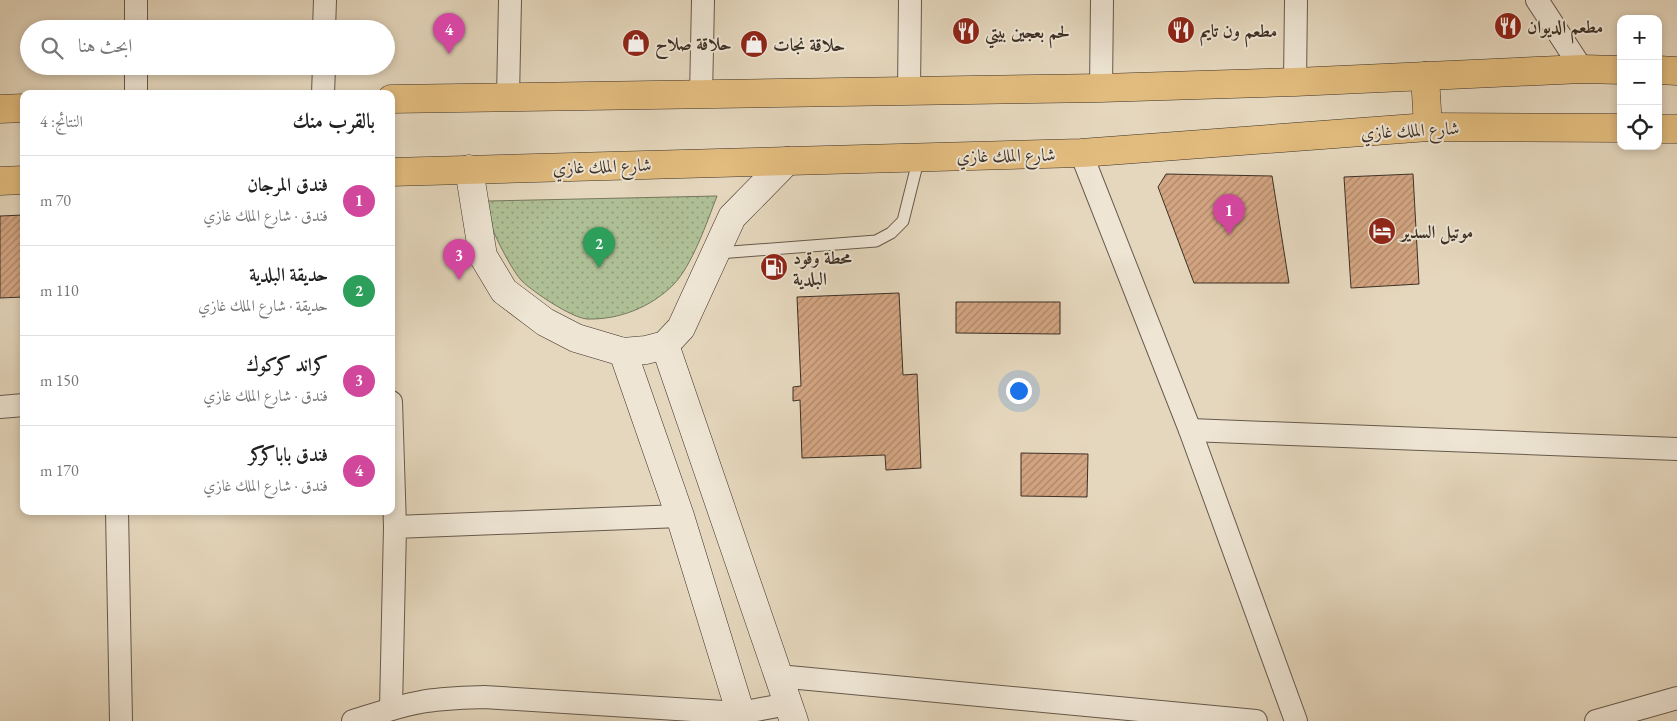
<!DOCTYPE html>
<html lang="ar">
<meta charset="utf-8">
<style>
body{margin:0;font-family:"EB Garamond",Amiri,serif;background:#f6f6f6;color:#222;direction:rtl}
.controls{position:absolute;right:15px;top:15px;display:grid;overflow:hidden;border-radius:10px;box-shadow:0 2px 8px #0003}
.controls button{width:45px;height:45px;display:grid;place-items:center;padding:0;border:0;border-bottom:1px solid #e0e0e0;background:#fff;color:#222;font:25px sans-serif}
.you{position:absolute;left:1018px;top:390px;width:18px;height:18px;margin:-12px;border:4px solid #fff;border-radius:50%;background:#1a73e8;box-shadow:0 0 0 8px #1a73e833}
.badge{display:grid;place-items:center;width:32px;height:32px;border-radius:50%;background:#8f2418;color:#fff;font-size:16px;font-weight:700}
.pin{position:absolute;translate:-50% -41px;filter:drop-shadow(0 1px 2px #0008)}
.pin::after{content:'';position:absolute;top:26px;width:18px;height:15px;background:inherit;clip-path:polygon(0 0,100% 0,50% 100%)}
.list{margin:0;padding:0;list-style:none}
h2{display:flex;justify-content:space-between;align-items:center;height:65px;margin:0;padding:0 20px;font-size:21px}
h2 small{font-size:16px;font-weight:400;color:#767676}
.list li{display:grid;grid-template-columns:32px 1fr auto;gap:15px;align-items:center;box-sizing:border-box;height:90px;padding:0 20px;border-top:1px solid #e0e0e0}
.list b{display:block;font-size:19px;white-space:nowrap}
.list p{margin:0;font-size:16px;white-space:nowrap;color:#767676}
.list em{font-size:16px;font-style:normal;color:#767676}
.icon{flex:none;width:28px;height:28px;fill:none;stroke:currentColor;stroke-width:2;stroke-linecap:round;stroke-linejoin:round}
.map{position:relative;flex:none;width:1677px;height:721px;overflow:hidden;direction:ltr}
.search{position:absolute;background:#fff;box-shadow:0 2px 8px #0003;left:20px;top:20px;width:375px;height:55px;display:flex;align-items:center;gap:12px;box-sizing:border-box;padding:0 18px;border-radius:28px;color:#767676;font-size:19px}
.panel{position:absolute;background:#fff;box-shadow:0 2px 8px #0003;left:20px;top:90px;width:375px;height:425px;border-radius:10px;direction:rtl}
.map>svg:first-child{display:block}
.park{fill:url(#park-dots);stroke:#76785e}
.building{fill:url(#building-hatch);stroke:#3d3026}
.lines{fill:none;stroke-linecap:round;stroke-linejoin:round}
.service-casing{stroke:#675a4c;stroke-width:13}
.minor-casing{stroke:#675a4c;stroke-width:24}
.secondary-casing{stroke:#3d3026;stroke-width:29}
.primary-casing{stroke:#3d3026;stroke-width:29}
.service{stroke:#eee5d4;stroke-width:11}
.minor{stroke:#eee5d4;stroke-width:22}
.secondary{stroke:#eee5d4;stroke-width:28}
.primary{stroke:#e2bc7e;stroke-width:28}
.labels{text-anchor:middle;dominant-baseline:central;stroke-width:4;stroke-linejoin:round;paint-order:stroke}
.poi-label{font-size:18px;font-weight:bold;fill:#3d3026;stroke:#eee5d4;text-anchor:start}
.street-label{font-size:18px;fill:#3d3026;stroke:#eee5d4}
</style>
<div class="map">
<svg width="1677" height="721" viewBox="0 0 1677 721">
<defs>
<pattern id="park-dots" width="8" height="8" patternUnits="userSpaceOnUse" patternTransform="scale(1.25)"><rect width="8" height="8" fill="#afbf95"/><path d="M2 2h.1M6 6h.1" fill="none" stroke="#909c79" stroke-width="1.8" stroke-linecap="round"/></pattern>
<pattern id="building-hatch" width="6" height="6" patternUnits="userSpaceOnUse" patternTransform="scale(1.25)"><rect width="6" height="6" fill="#d3a582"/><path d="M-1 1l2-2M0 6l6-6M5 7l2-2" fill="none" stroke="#ac876a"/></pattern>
</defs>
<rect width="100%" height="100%" fill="#e5d7bd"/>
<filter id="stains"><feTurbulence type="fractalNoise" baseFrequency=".004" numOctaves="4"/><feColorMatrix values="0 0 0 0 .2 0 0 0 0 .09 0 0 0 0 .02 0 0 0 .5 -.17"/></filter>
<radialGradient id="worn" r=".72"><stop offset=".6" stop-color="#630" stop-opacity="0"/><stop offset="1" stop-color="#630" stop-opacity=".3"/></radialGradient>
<!-- park -->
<path class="park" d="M717 196C707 222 692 266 673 285 651 307 619 320 587 319 572 318 533 292 522 281 513 272 496 239 492 227 490 219 489 210 488 201Z"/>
<!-- building -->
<g class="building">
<polygon points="1166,174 1272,176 1289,283 1194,283 1158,187"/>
<polygon points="1413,174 1419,284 1351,288 1344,177"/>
<polygon points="24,215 24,297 0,298 0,216"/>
<polygon points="899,293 903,375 917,374 921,468 886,470 885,455 802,458 800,400 793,401 793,387 801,386 797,297"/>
<polygon points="956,302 1060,302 1060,334 956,333"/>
<polygon points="1021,453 1088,454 1087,497 1021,496"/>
</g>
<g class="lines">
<!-- service casing -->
<g class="service-casing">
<polyline id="service" points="718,253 876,241 891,233 903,221 919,157"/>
</g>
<!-- minor casing -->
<g class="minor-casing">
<g id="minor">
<polyline points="136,0 136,29"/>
<polyline points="1537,0 1582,69"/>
<polyline points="324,29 325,0"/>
<polyline points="136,66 136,94"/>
<polyline points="1295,82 1296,0"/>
<polyline points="1101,88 1102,0"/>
<polyline points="909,90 910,0"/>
<polyline points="323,94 324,66"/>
<polyline points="701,96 703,0"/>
<polyline points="508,97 510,0"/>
<polyline points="1081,153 1190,430 1296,721"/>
<polyline points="391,402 395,527"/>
<polyline points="0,407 24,405"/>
<polyline points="1190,430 1677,449"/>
<polyline points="117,511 121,721"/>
<polyline points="778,676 1256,721"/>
<polyline points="391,708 395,527 680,516"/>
<path d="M353 721C376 714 398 706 421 702 442 698 463 698 484 697L740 713 788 704"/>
<polyline points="1596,721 1677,698"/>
</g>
</g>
<!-- secondary casing -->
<g class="secondary-casing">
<g id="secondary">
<polyline points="469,169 483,256 504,291 545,322 576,338 623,352 646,350 665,345 681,328 732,217 787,161"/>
<polyline points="665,345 794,721"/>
<polyline points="623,352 680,516 743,721"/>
</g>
</g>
<!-- primary casing -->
<g class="primary-casing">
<g id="primary">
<polyline points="1658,70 1677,71"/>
<polyline points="1425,76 1428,127"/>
<polyline points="391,99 1101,88 1295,82 1582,69 1621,70"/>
<polyline points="0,109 24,108"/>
<polyline points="1658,129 1677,129"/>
<polyline points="391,172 1081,153 1428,127 1621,128"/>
<polyline points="0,181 24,180"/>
</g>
</g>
<!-- service -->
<use href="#service" class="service"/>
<!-- minor -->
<use href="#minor" class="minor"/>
<!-- secondary -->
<use href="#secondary" class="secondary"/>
<!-- primary -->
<use href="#primary" class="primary"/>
</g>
<!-- icons -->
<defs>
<g id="restaurant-disc" transform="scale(1.4375)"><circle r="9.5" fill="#8f2418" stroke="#eee5d4"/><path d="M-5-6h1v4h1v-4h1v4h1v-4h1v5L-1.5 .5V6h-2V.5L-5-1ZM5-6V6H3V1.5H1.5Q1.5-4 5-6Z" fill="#fff"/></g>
<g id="shop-disc" transform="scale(1.4375)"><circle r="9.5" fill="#8f2418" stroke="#eee5d4"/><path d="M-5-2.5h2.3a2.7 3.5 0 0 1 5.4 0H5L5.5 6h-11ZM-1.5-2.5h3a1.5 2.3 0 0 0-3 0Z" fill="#fff"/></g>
<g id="hotel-disc" transform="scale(1.4375)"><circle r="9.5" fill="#8f2418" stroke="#eee5d4"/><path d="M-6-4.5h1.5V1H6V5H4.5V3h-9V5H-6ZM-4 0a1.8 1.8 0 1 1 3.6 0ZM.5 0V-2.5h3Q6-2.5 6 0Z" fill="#fff"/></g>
<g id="fuel-disc" transform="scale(1.4375)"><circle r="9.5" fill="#8f2418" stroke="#eee5d4"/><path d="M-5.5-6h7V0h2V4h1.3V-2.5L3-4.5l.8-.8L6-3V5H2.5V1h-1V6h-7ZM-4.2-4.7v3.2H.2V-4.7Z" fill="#fff"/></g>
</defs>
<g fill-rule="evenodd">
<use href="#restaurant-disc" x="1508" y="26"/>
<use href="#restaurant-disc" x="1181" y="30"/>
<use href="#restaurant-disc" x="966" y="31"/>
<use href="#shop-disc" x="636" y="43"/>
<use href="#shop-disc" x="754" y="44"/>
<use href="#hotel-disc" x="1382" y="231"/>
<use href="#fuel-disc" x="774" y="267"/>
</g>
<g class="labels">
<!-- poi labels -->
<g class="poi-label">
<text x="1527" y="26">مطعم الديوان</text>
<text x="1200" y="30">مطعم ون تايم</text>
<text x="985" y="31">لحم بعجين بيتي</text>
<text x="655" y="43">حلاقة صلاح</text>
<text x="773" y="44">حلاقة نجات</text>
<text x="1401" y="231">موتيل السدير</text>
<text x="793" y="257">محطة وقود<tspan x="793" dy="21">البلدية</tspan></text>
</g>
<!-- street labels -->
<g class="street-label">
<text transform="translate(1410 130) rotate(-3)">شارع الملك غازي</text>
<text transform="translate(1006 155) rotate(-1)">شارع الملك غازي</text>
<text transform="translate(602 166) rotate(-2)">شارع الملك غازي</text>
</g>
</g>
<rect width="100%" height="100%" filter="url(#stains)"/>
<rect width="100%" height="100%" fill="url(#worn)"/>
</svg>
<div class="controls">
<button>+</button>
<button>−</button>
<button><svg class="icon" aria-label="locate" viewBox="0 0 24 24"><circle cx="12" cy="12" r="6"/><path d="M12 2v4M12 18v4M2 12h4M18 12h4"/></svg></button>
</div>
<div class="you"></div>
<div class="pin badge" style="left:1229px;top:235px;background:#d1479c">1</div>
<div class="pin badge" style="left:599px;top:268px;background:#2e9e5b">2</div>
<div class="pin badge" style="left:459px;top:280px;background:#d1479c">3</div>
<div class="pin badge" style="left:449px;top:54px;background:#d1479c">4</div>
<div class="search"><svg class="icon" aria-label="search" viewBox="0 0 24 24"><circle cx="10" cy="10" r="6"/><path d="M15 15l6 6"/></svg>ابحث هنا</div>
<section class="panel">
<h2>بالقرب منك<small>النتائج: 4</small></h2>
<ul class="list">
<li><span class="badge" style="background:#d1479c">1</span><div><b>فندق المرجان</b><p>فندق · شارع الملك غازي</p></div><em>70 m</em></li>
<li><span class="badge" style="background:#2e9e5b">2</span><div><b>حديقة البلدية</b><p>حديقة · شارع الملك غازي</p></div><em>110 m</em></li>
<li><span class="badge" style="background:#d1479c">3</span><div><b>كراند كركوك</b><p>فندق · شارع الملك غازي</p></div><em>150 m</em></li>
<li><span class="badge" style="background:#d1479c">4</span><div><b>فندق باباكركر</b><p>فندق · شارع الملك غازي</p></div><em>170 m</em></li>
</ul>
</section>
</div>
